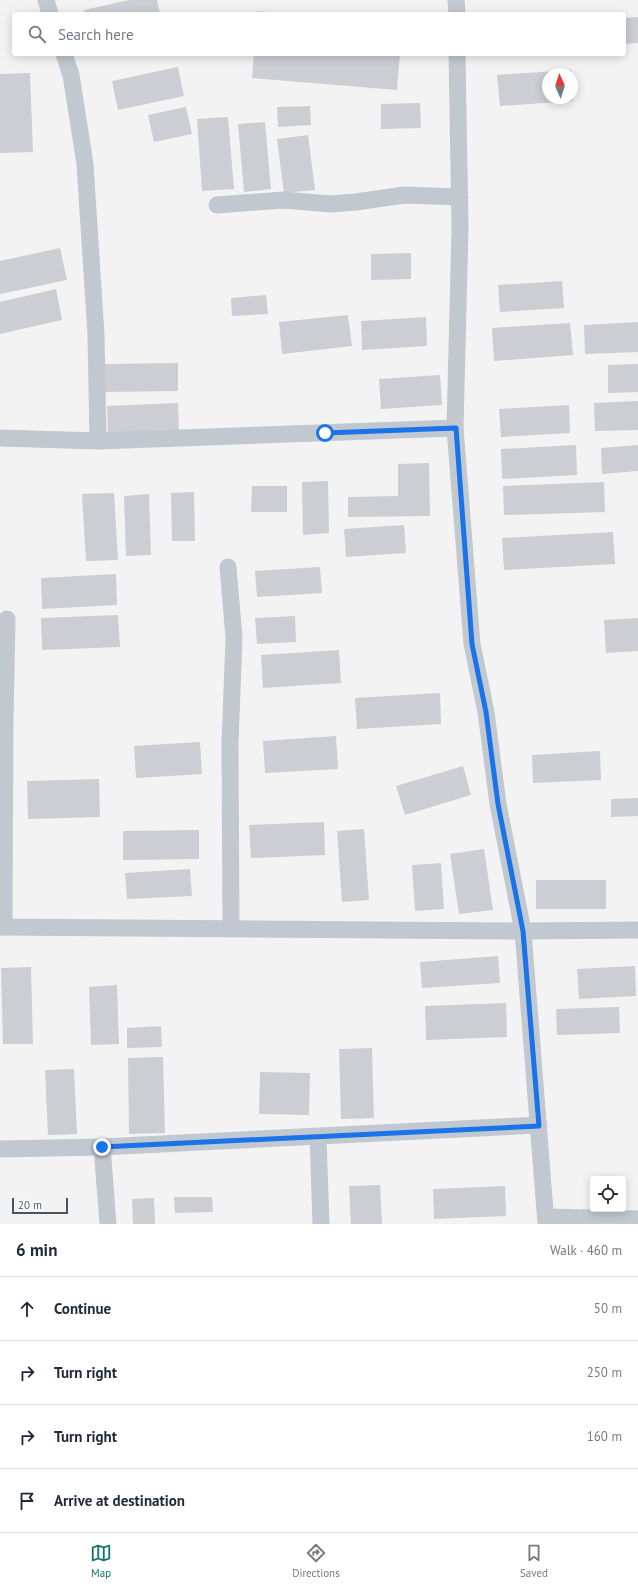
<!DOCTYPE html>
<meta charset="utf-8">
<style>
body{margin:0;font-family:"PT Sans",sans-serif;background:#f2f2f3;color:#1f2937}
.controls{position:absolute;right:12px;bottom:12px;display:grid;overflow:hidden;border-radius:4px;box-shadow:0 2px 10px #0003}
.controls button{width:36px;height:36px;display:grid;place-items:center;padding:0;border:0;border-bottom:1px solid #e0e1e3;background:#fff;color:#1f2937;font:20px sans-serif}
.compass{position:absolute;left:542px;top:68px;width:36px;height:36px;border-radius:50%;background:#fff;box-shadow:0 2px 10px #0003;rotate:357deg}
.scale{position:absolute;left:12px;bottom:10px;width:56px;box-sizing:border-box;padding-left:4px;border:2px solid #4c545e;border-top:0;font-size:11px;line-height:14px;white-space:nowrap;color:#4c545e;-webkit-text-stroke:3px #fff;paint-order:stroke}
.stop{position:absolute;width:12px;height:12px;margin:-9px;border:3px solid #1a73e8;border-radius:50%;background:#fff}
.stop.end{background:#1a73e8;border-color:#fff;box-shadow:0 1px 4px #0008}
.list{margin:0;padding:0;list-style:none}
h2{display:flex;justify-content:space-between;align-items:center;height:52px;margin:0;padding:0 16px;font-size:17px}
h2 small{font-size:13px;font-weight:400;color:#747a83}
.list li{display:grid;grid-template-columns:26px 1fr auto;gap:12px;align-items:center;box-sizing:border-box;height:64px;padding:0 16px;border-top:1px solid #e0e1e3}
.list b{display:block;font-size:15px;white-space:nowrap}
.list em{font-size:13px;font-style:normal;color:#747a83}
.icon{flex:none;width:22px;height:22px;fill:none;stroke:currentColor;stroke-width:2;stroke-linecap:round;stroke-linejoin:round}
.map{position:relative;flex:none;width:638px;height:1224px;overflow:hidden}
.search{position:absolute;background:#fff;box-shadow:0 2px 10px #0003;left:12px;right:12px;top:12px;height:44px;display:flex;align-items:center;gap:10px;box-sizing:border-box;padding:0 14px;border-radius:4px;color:#747a83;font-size:15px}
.sheet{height:308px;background:#fff}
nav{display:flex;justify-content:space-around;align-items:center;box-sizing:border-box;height:56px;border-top:1px solid #e0e1e3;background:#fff;font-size:11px;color:#747a83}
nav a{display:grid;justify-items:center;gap:2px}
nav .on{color:#0f766e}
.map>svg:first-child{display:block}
.building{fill:#cdced4}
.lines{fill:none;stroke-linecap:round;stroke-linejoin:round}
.minor{stroke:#c2c8cf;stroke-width:17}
.route{stroke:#1a73e8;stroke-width:5}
</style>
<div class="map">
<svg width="638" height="1224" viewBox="0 0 638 1224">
<rect width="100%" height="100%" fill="#f4f3f3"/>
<!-- building -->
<g class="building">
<polygon points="129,0 157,0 160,14 85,14 84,10"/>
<polygon points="257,11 281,13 281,14 257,14"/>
<polygon points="638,17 638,43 624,44 624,18"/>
<polygon points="254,54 400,54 397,90 252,78"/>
<polygon points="178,67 184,96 118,110 112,81"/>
<polygon points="571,70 571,74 548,74 548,98 573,98 573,101 500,106 497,75"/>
<polygon points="30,73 33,152 0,153 0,74"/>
<polygon points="420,103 421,128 381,129 381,104"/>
<polygon points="310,106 311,125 278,127 277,107"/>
<polygon points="186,107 192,134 154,142 148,115"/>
<polygon points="228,117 234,189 202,191 197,119"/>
<polygon points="265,122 271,189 244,192 238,124"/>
<polygon points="308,135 315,190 284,193 277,139"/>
<polygon points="60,248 67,280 0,294 0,261"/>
<polygon points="411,253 411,279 371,280 371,254"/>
<polygon points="562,281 564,308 500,312 498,285"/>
<polygon points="56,289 62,320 0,334 0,302"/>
<polygon points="266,295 268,314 232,316 231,298"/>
<polygon points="348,315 352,346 282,354 279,322"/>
<polygon points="426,317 427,346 362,350 361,321"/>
<polygon points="638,322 638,352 585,354 584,325"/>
<polygon points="570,323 573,355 494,361 492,328"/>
<polygon points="178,363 178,391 104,392 103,364"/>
<polygon points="638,364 638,392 608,393 608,365"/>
<polygon points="440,375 442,405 381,409 379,379"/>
<polygon points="638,401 638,430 595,431 594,403"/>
<polygon points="178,403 179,431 108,434 107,406"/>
<polygon points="569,405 570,433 501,437 499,409"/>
<polygon points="576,445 577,475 502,479 501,449"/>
<polygon points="638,445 638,471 602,474 601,448"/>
<polygon points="429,463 430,516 348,517 348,497 398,496 398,464"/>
<polygon points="328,481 329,533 303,535 302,482"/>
<polygon points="604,482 605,512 504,515 503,486"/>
<polygon points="252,486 287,486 287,512 251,512"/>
<polygon points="194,492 195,541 172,541 171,493"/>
<polygon points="114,493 118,560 86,561 82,494"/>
<polygon points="149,494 151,555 126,556 124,496"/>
<polygon points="404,525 406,553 346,557 344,529"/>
<polygon points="613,532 615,564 504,570 502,538"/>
<polygon points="320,567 322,593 257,597 255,571"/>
<polygon points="116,574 117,605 42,609 41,578"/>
<polygon points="118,615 120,647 42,650 41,618"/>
<polygon points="295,616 296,642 257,644 255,618"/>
<polygon points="638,618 638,651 606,653 604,620"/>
<polygon points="339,650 341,683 263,688 261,655"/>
<polygon points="440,693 441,724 357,729 355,698"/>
<polygon points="336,736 338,769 265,773 263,741"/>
<polygon points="200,742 202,774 136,778 134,746"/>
<polygon points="600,751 601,780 533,783 532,755"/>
<polygon points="463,766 471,795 405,815 396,786"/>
<polygon points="99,779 100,817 28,819 27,781"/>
<polygon points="638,798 638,816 611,817 611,799"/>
<polygon points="324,822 325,855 251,858 249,825"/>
<polygon points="364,829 369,900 342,902 337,831"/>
<polygon points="199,830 199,859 123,860 123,831"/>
<polygon points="484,849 493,910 459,914 450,854"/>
<polygon points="441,863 444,909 415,911 412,865"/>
<polygon points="190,869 192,896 127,899 125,873"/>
<rect x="536" y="880" width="70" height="29"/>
<polygon points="498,956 500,983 422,988 420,962"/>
<polygon points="635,966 636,996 579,999 577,969"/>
<polygon points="31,967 33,1044 3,1044 1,968"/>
<polygon points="117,985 119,1044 91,1045 89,987"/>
<polygon points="506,1003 507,1037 426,1040 425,1006"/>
<polygon points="619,1007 620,1033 557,1035 556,1009"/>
<polygon points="161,1026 162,1047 127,1048 127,1028"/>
<polygon points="372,1048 374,1118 341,1119 339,1049"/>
<polygon points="163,1057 165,1133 129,1134 128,1058"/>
<polygon points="74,1069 77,1134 48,1135 45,1070"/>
<polygon points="260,1072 310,1073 309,1115 259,1114"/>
<polygon points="380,1185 382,1224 351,1224 349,1186"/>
<polygon points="505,1186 506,1216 434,1219 433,1189"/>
<polygon points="174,1197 212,1197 213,1212 175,1213"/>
<polygon points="154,1198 155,1224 133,1224 132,1199"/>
</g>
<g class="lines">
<!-- minor -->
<g class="minor">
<polyline points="46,0 50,14"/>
<polyline points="456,0 457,14"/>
<polyline points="64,54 71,75 85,164 96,335 98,441"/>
<polyline points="457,54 460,228 455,428 472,644 486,712 498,804 523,931 546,1224"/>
<polyline points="217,205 283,200 330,204 356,202 404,195 460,197"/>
<polyline points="0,438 98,441 455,428"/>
<polyline points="228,567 234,638 230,743 231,929"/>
<polyline points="0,927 523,931 638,930"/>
<polyline points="4,927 5,720 7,619"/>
<polyline points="318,1137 321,1224"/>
<polyline points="102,1147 108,1224"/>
<polyline points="0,1149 102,1147 539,1125"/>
<polyline points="546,1217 638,1219"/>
</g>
</g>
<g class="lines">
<!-- route -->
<polyline class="route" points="102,1147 539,1126 523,931 498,804 486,712 472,644 456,428 325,433"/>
</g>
</svg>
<div class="controls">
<button><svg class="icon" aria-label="locate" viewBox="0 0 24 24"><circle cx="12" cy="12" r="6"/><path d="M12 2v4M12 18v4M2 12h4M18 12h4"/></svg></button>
</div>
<svg class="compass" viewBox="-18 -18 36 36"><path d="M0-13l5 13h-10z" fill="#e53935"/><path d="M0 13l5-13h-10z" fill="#747a83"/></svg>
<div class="scale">20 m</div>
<div class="stop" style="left:325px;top:433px"></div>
<div class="stop end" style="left:102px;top:1147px"></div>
<div class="search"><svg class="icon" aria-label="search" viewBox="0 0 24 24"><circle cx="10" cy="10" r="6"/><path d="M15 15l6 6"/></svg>Search here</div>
</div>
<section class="sheet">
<h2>6 min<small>Walk · 460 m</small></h2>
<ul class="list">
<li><svg class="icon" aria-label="ahead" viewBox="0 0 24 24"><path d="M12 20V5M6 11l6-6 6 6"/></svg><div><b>Continue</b></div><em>50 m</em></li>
<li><svg class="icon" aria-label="right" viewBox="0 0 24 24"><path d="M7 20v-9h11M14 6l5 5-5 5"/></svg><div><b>Turn right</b></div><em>250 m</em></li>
<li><svg class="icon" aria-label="right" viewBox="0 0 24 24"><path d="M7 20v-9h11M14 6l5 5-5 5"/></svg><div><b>Turn right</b></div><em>160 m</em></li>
<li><svg class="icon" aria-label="arrive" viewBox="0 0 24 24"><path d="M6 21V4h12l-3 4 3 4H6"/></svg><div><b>Arrive at destination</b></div></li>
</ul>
</section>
<nav>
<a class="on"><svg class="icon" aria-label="map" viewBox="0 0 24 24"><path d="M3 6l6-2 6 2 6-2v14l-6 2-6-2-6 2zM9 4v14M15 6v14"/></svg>Map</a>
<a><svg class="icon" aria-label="directions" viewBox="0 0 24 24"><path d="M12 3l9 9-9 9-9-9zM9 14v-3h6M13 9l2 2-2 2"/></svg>Directions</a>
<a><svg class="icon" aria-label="saved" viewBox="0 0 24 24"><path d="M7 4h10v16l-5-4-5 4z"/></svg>Saved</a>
</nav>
